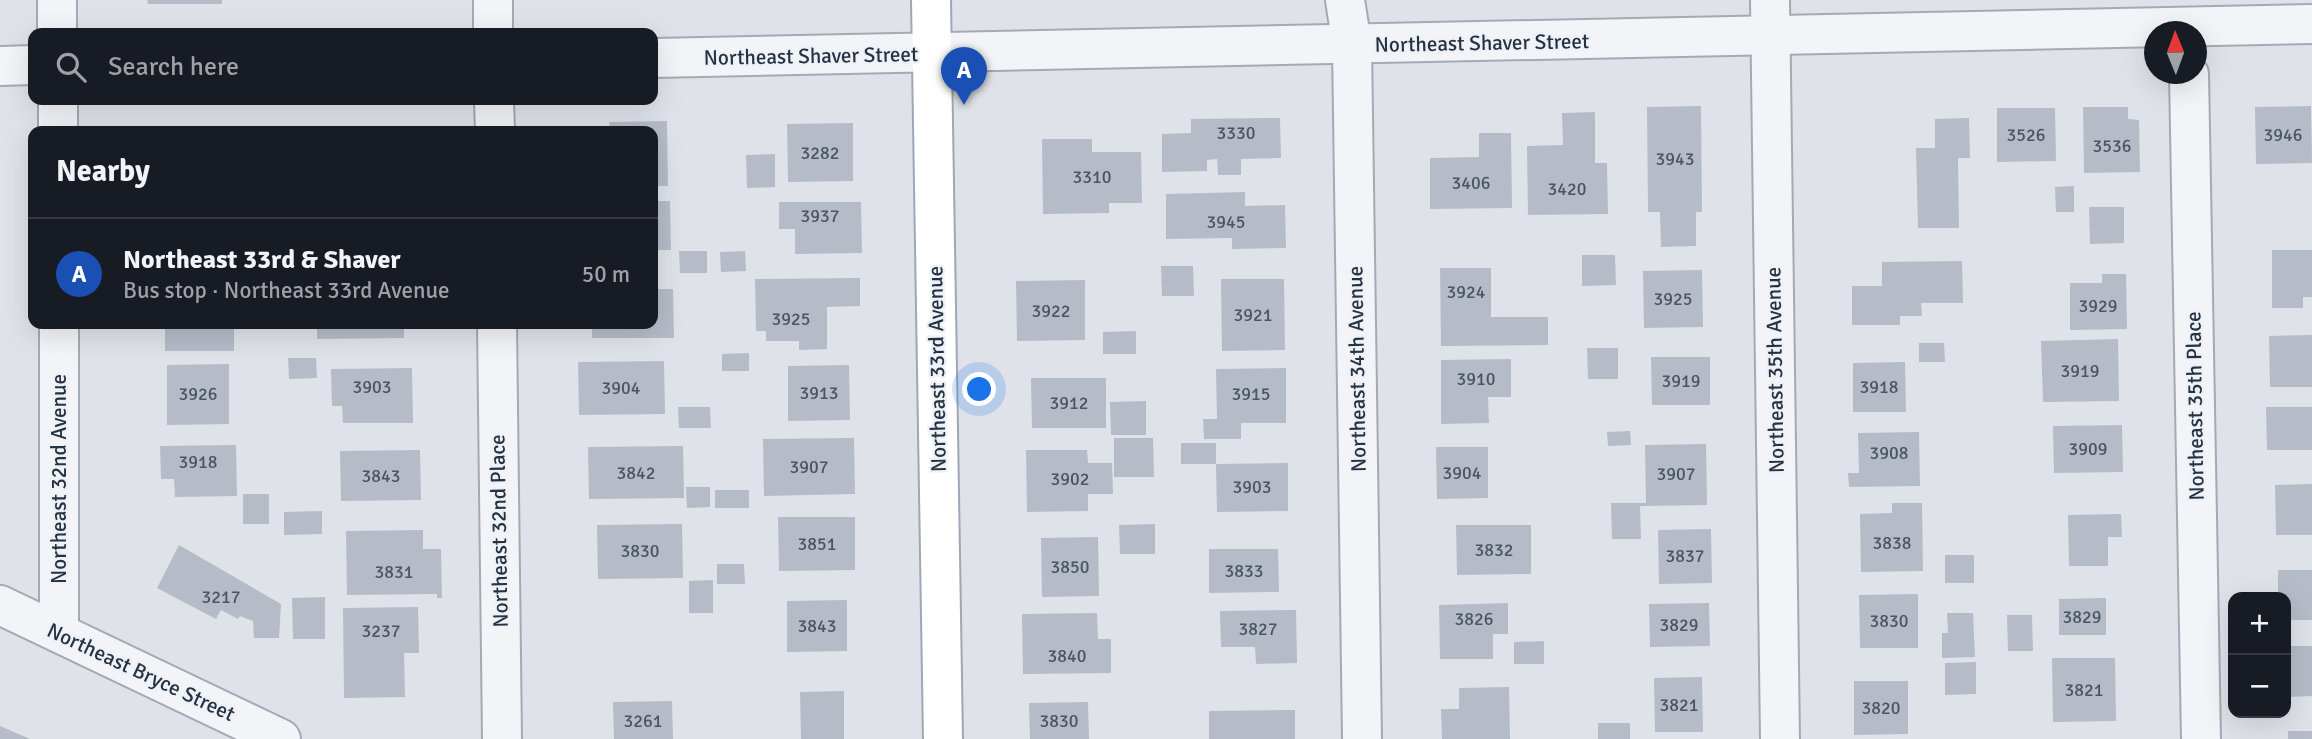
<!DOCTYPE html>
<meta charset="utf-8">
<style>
body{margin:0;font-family:Signika,sans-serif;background:#242831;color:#f1f3f6}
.controls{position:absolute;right:21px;bottom:21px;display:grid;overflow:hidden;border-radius:14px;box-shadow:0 7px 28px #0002}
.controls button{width:63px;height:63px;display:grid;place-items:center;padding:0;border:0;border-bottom:2px solid #363941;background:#171b24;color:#f1f3f6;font:35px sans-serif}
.compass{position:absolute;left:2144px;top:21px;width:63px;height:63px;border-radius:50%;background:#171b24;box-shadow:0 7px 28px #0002;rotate:359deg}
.you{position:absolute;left:980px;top:390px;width:24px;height:24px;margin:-18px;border:5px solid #fff;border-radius:50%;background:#1a73e8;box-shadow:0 0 0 10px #1a73e833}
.badge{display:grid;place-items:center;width:46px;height:46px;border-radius:50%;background:#7c3aed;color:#fff;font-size:23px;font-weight:700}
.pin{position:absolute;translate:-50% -58px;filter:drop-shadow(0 2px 4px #0008)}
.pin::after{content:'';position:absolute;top:37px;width:24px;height:21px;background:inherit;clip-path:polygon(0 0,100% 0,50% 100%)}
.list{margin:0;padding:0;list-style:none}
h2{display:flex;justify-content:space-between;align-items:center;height:91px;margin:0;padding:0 28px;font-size:30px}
h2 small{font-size:23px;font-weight:400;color:#9ea1a6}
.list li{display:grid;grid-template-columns:46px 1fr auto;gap:21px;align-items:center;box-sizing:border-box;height:112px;padding:0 28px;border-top:2px solid #363941}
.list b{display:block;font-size:26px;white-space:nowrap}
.list p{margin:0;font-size:23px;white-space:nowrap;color:#9ea1a6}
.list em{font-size:23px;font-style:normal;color:#9ea1a6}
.icon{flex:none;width:38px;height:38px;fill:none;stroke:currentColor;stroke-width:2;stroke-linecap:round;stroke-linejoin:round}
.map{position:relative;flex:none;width:2312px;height:739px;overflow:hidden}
.search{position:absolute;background:#171b24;box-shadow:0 7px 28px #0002;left:28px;top:28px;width:630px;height:77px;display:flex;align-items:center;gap:18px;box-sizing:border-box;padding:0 24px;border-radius:14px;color:#9ea1a6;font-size:26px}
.panel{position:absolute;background:#171b24;box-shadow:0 7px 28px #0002;left:28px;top:126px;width:630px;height:203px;border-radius:14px}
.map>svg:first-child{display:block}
.building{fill:#b5bcc7}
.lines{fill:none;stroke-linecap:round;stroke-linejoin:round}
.minor-casing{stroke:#a4aab4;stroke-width:42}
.major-casing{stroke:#9da7b6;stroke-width:42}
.minor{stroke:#f2f4f7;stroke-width:38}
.major{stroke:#fff;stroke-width:38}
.labels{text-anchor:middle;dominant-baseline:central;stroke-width:5;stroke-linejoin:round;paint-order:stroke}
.number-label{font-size:18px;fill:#4a5463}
.street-label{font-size:21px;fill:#263142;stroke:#eef2f7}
</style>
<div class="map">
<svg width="2312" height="739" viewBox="0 0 2312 739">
<rect width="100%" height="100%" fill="#dfe3e9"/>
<!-- building -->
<g class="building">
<polygon points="147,0 222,0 222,4 148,4"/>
<polygon points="1701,106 1702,212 1696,212 1696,246 1661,247 1660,212 1648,212 1647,107"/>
<polygon points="2311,106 2312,163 2256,164 2255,107"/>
<polygon points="2083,107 2128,107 2128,119 2139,120 2140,172 2084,173"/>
<polygon points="1997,108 2055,108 2056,161 1997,162"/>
<polygon points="1595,112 1595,163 1607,163 1608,214 1528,215 1527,146 1563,145 1562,113"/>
<polygon points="1280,118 1281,158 1241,159 1241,175 1218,175 1217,159 1207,160 1207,171 1162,172 1162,134 1191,133 1191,119"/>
<polygon points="1969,118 1970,158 1958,158 1959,228 1918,228 1916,148 1935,148 1935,119"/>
<polygon points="667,121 668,186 653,186 653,131 610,131 609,122"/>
<polygon points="853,123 853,181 788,182 787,124"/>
<rect x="333" y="128" width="69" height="3"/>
<polygon points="1479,133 1511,133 1512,208 1430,209 1430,158 1479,157"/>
<polygon points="1042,139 1092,139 1092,152 1141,152 1142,203 1109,203 1109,213 1043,214"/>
<polygon points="775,154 775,187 747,188 746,155"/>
<polygon points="2074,186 2074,212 2056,212 2055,187"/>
<polygon points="1245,192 1245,206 1285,205 1286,248 1232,249 1232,238 1166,239 1166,194"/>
<polygon points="653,201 670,201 671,250 653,250"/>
<polygon points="779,202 861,202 862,253 795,254 795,229 779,229"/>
<polygon points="2089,207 2124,207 2124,243 2090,244"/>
<polygon points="2272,250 2312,250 2312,297 2303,297 2303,308 2272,308"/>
<polygon points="679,251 707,251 707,273 680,273"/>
<polygon points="745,251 746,271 721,272 720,252"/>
<polygon points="1582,255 1615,255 1616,285 1582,286"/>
<polygon points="1962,261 1963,303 1921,303 1922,316 1900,316 1900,325 1852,325 1852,286 1882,286 1882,262"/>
<polygon points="1161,266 1193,266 1194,296 1162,296"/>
<polygon points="1440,268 1491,268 1491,317 1548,317 1548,345 1441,346"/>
<polygon points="1702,270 1703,327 1644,328 1643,271"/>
<polygon points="2102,274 2126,274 2127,329 2070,330 2070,283 2102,283"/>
<polygon points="860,278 860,306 827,307 827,349 799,350 799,341 766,341 766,331 756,331 755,279"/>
<polygon points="1221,279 1284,279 1285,350 1222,351"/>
<polygon points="1085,280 1085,340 1017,341 1016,281"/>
<polygon points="653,289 673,289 674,338 592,338 592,324 653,324"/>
<rect x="165" y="324" width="69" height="27"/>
<polygon points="317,324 404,324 404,338 317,339"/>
<polygon points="1136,331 1136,354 1103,354 1103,332"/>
<polygon points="2312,335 2312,387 2270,387 2269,336"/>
<polygon points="2118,339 2119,401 2043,402 2041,341"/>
<polygon points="1919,343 1944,343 1945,362 1919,362"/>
<polygon points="1587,348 1618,348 1618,379 1588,379"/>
<polygon points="749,353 749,371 722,371 722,354"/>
<polygon points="1651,357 1710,357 1710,405 1652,405"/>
<polygon points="288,358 316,358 317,378 289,379"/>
<polygon points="1511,359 1511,397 1488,397 1489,423 1441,424 1441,360"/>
<polygon points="664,361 665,414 579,415 578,362"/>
<polygon points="1905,362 1906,412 1853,412 1853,363"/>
<polygon points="229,364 229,424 167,425 167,365"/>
<polygon points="849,365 850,420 788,421 788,366"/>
<polygon points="412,368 413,423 343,423 342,406 332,406 331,369"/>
<polygon points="1286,368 1286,423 1241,423 1241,439 1204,439 1203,419 1217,419 1216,369"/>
<polygon points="1031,378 1106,378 1106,428 1032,428"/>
<polygon points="1146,401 1146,435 1111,435 1110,402"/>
<polygon points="678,407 710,407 711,428 679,428"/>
<polygon points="2266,407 2312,407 2312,450 2267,450"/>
<polygon points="2122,425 2123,472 2054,473 2053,426"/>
<polygon points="1630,431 1631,445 1608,446 1607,432"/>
<polygon points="1919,432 1920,486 1849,487 1848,473 1859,473 1858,433"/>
<polygon points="854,438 855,494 764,496 763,439"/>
<polygon points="1114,438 1153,438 1154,477 1114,477"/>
<rect x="1181" y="443" width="35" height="21"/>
<polygon points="1706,444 1707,505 1640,506 1641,539 1612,539 1611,503 1646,503 1645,445"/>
<polygon points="236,445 237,496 175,497 174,479 161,479 160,446"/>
<polygon points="683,446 684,498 589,499 588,447"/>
<polygon points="1436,447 1488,447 1488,498 1437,499"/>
<polygon points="420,450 421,500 341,501 340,451"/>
<polygon points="1026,450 1087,450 1088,463 1112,463 1113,494 1088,494 1088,511 1027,512"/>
<polygon points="1288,463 1288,511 1217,512 1216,464"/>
<polygon points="2312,484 2312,535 2276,535 2275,485"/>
<polygon points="686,487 710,487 710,507 687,508"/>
<rect x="715" y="490" width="34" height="18"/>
<rect x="243" y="494" width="26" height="30"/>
<polygon points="1892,503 1922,503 1923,571 1861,572 1860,514 1892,513"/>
<polygon points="322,511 322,534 284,535 284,512"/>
<polygon points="2121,514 2122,537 2108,537 2108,566 2069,566 2068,515"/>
<polygon points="778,517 855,517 855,570 779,571"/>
<polygon points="682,524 683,578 598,579 597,525"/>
<polygon points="1155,524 1155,554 1120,554 1119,525"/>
<polygon points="1456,525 1531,525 1531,574 1457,575"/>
<polygon points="1711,529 1712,583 1659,584 1658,530"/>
<polygon points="423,530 423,549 441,549 442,598 437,598 437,594 347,595 346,531"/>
<polygon points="1098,537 1099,596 1042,597 1041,538"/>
<polygon points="179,545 281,604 279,638 254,638 253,621 240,616 238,619 221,610 216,619 157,588"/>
<polygon points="1209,549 1278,549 1279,592 1209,593"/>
<rect x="1945" y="555" width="29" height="28"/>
<polygon points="717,564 744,564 745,584 717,584"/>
<polygon points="2278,570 2312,570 2312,620 2286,620 2286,597 2278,597"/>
<polygon points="713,580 713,613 689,613 689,581"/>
<polygon points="1918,594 1918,648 1860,648 1859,595"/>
<polygon points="325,597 325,639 293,639 292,598"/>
<polygon points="2106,598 2106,635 2059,635 2059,599"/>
<polygon points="847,600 847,651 787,652 787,601"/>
<polygon points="1508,603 1508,634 1493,634 1493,659 1440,659 1439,605"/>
<polygon points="1709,603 1710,646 1650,647 1649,604"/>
<polygon points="418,607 419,653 404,653 405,697 344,698 343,608"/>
<polygon points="1296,610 1297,663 1256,664 1255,647 1221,647 1220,611"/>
<polygon points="1097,613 1098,639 1111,639 1111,673 1023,674 1022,614"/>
<polygon points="1947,613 1973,613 1975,657 1942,658 1942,633 1948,633"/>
<polygon points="2007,615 2032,615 2033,651 2008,651"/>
<polygon points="1544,641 1544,664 1514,664 1514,642"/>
<polygon points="2287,646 2312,646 2312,696 2287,697"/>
<polygon points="2052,658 2115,658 2116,721 2053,722"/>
<polygon points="1976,662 1976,694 1945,695 1945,663"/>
<polygon points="1702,677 1703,732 1655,732 1654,678"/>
<polygon points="1854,681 1908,681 1908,734 1854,735"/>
<polygon points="1509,687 1510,739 1442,739 1441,709 1459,709 1459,688"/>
<polygon points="844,691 844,739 801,739 800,692"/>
<polygon points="672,701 673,739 614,739 613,702"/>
<polygon points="1088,702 1089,739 1030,739 1029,703"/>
<polygon points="1295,710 1295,739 1209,739 1209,711"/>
<rect x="1598" y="723" width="32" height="16"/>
<polygon points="0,726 30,739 0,739"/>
<rect x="2288" y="731" width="24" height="8"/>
</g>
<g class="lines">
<!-- minor casing -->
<g class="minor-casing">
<g id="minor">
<polyline points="57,0 57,33"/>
<polyline points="493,0 493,33"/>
<polyline points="1345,0 1352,45 1362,739"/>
<polyline points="1770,0 1780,739"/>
<polyline points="653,58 2312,24"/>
<polyline points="0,66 33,65"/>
<polyline points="2189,74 2201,739"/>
<polyline points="58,100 58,131"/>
<polyline points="494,100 495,131"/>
<polyline points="59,324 59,633"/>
<polyline points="497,324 502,739"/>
<polyline points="0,605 281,739"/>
</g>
</g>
<!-- major casing -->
<g class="major-casing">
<polyline id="major" points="931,0 943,739"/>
</g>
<!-- minor -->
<use href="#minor" class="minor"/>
<!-- major -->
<use href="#major" class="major"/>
</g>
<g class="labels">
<!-- number labels -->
<g class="number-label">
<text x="1236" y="133">3330</text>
<text x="2026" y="135">3526</text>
<text x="2283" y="135">3946</text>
<text x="2112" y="146">3536</text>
<text x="820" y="153">3282</text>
<text x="1675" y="159">3943</text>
<text x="1092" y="177">3310</text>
<text x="1471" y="183">3406</text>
<text x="1567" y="189">3420</text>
<text x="820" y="216">3937</text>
<text x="1226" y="222">3945</text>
<text x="1466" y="292">3924</text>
<text x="1673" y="299">3925</text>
<text x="2098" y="306">3929</text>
<text x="1051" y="311">3922</text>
<text x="1253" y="315">3921</text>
<text x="791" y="319">3925</text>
<text x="2080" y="371">3919</text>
<text x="1476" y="379">3910</text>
<text x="1681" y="381">3919</text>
<text x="372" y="387">3903</text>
<text x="1879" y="387">3918</text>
<text x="621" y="388">3904</text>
<text x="819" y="393">3913</text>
<text x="198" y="394">3926</text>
<text x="1251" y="394">3915</text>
<text x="1069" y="403">3912</text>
<text x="2088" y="449">3909</text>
<text x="1889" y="453">3908</text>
<text x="198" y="462">3918</text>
<text x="809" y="467">3907</text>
<text x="636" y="473">3842</text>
<text x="1462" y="473">3904</text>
<text x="1676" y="474">3907</text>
<text x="381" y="476">3843</text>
<text x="1070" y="479">3902</text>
<text x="1252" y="487">3903</text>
<text x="1892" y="543">3838</text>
<text x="817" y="544">3851</text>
<text x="1494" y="550">3832</text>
<text x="640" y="551">3830</text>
<text x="1685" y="556">3837</text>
<text x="1070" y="567">3850</text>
<text x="1244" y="571">3833</text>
<text x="394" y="572">3831</text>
<text x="221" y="597">3217</text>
<text x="2082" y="617">3829</text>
<text x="1474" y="619">3826</text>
<text x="1889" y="621">3830</text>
<text x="1679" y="625">3829</text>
<text x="817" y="626">3843</text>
<text x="1258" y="629">3827</text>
<text x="381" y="631">3237</text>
<text x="1067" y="656">3840</text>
<text x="2084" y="690">3821</text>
<text x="1679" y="705">3821</text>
<text x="1881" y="708">3820</text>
<text x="643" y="721">3261</text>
<text x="1059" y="721">3830</text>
</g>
<!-- street labels -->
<g class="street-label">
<text transform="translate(1482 43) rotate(-1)">Northeast Shaver Street</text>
<text transform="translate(811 56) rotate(-1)">Northeast Shaver Street</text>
<text transform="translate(937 369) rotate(-91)">Northeast 33rd Avenue</text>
<text transform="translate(1357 369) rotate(-91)">Northeast 34th Avenue</text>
<text transform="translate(1775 370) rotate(-91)">Northeast 35th Avenue</text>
<text transform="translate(2195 406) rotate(-91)">Northeast 35th Place</text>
<text transform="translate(59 479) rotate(-90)">Northeast 32nd Avenue</text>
<text transform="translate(499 531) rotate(-91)">Northeast 32nd Place</text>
<text transform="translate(141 672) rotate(25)">Northeast Bryce Street</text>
</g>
</g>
</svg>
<div class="controls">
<button>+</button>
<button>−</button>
</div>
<svg class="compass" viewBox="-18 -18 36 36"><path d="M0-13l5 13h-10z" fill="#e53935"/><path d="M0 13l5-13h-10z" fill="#9ea1a6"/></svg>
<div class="you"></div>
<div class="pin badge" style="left:964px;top:105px;background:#1a4fb4">A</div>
<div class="search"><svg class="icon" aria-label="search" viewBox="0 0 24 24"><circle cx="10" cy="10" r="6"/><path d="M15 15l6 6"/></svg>Search here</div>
<section class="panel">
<h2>Nearby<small></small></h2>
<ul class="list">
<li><span class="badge" style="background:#1a4fb4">A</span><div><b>Northeast 33rd &amp; Shaver</b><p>Bus stop · Northeast 33rd Avenue</p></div><em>50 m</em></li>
</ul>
</section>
</div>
